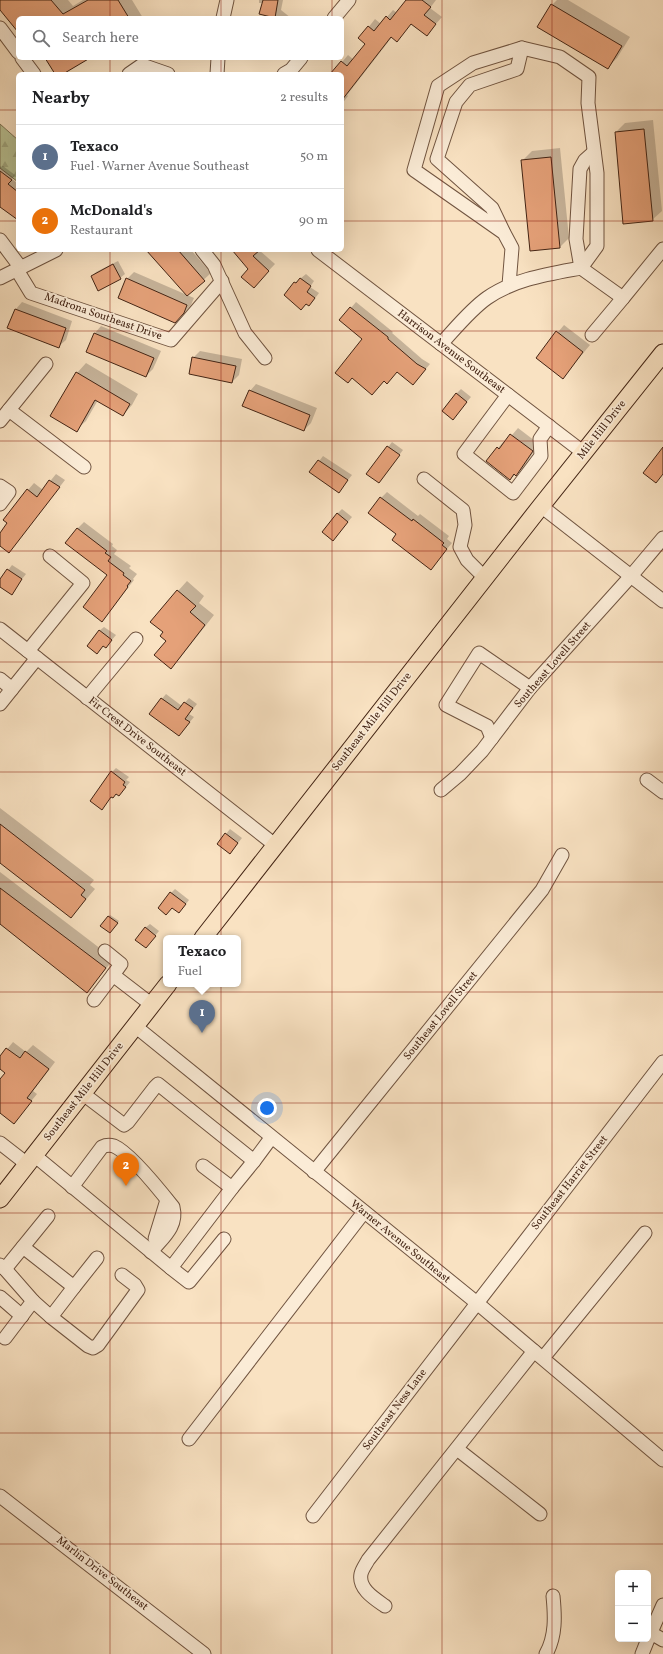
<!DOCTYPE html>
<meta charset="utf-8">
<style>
body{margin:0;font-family:Vollkorn,serif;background:#f2f2f2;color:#202124}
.controls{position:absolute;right:12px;bottom:12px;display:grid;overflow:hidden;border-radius:6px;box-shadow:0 4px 16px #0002}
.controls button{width:36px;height:36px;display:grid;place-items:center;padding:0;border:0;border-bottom:1px solid #e0e0e0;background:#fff;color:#202124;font:20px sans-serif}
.you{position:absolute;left:267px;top:1108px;width:14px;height:14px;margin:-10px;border:3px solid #fff;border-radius:50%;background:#1a73e8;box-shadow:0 0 0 6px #1a73e833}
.badge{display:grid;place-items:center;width:26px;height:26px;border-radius:50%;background:#8f2418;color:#fff;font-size:13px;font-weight:700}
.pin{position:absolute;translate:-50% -33px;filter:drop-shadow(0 1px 2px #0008)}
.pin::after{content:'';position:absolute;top:21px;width:14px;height:12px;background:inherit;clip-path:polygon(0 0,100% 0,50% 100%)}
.popup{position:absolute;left:163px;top:935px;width:78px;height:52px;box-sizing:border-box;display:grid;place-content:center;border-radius:6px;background:#fff;filter:drop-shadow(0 1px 3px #0005);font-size:13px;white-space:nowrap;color:#757577}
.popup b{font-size:15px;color:#202124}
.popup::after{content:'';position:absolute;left:50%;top:100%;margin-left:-8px;border:8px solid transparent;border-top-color:#fff}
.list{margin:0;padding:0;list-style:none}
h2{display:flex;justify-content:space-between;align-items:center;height:52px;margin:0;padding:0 16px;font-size:17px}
h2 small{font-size:13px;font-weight:400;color:#757577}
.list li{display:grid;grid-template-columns:26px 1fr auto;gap:12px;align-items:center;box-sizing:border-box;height:64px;padding:0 16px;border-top:1px solid #e0e0e0}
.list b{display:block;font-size:15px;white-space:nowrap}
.list p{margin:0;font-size:13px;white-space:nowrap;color:#757577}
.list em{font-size:13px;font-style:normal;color:#757577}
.icon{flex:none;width:22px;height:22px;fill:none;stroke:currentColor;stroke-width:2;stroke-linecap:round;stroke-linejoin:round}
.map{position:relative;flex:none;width:663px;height:1654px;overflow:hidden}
.search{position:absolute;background:#fff;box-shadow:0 4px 16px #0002;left:16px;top:16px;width:328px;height:44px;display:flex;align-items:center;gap:10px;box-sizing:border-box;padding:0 14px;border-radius:6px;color:#757577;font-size:15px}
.panel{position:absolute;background:#fff;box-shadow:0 4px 16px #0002;left:16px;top:72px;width:328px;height:180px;border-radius:6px}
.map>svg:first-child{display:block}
.forest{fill:url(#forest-firs);stroke:#7e7455}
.shadow{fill:#0003}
.building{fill:#e5a179;stroke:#432414}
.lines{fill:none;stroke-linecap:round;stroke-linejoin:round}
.minor-casing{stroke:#705440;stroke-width:15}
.major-casing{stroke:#432414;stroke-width:19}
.minor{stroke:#fbecd7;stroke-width:13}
.major{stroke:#f9e2c2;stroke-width:17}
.grid{fill:none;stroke:#8f2418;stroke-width:1;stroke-opacity:0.55}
.labels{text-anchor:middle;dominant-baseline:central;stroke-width:3.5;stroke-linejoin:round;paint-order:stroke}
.street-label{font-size:11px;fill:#432414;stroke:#fbecd7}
</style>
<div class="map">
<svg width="663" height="1654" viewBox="0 0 663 1654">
<defs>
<pattern id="forest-firs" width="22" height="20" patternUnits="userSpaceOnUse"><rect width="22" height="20" fill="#bac496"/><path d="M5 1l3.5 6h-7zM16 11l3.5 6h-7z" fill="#a1a880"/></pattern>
</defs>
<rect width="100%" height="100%" fill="#f9e2c2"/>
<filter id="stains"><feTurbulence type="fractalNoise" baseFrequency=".005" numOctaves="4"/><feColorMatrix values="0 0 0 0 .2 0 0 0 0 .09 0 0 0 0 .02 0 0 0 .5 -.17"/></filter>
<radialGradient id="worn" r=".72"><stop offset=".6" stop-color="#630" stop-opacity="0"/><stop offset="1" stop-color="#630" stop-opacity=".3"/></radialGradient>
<!-- forest -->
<polygon class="forest" points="0,124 18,140 18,182 0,168"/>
<!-- shadow -->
<g class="shadow">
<polygon points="0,0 68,0 73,6 83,0 132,0 143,18 18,18 18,31 0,9"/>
<polygon points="259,0 283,0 281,10 291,18 269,18 270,16 263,3 259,3"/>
<polygon points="407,0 436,0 430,8 442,17 427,34 412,23 392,37 347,95 348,96 342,104 342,74 332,74 348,55 354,60 366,44 360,38 375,19 381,24 393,10 397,13"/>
<polygon points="557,0 568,0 630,37 617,58 608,67 552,5"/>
<polygon points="653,120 662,211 652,220 616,132 625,123"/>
<polygon points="560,148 569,238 560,247 523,160 532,151"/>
<polygon points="0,166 1,167 3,166 15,175 12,179 18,184 18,219 0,206"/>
<polygon points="151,250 191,250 211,273 187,295"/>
<polygon points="233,250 259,250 275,264 260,280"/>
<polygon points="118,261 125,274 120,278 92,276 96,272"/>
<polygon points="134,272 194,298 191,305 182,315 127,279"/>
<polygon points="306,274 314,281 310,287 319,293 313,301 306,303 295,283"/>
<polygon points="22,302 72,321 66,340 59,346 9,327 16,309"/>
<polygon points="356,302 393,332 392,333 422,359 430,364 413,384 364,339 351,308"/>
<polygon points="564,325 590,345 563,377 537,357"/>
<polygon points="101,326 161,351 153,369 146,376 95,333"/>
<polygon points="200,351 242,359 239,375 232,382 193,358"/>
<polygon points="86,363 138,394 132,405 123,415 98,400 86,421 76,430 52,416 77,373"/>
<polygon points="256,384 317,408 311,423 304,430 250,391"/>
<polygon points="461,389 471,397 453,418 456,394"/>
<polygon points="518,428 539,444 523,468 510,479 488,461 498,448 504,441 506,442"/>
<polygon points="392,442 403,450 379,482 368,474"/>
<polygon points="323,456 352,475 339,491 311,472"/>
<polygon points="56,474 65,480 9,552 0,544 0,534 9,523 28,490 34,483 43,490"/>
<polygon points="387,492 418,516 420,514 449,536 447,539 452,543 430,569 397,534 381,498"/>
<polygon points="342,509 352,517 337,535 337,514"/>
<polygon points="84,522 113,544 112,546 117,550 114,554 131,566 129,568 137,574 133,579 134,580 102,621 108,575 77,529"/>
<polygon points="12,565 26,574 11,593 0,586 0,581"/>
<polygon points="187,581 204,596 199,603 214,615 180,658 171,667 167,641 164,632 178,591"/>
<polygon points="104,627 116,635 106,647 99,631"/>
<polygon points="166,694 182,706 189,698 197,704 189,714 194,717 179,735 150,713"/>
<polygon points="116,768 129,777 126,780 130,782 119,795 116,793 112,796 106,804 112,772"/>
<polygon points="0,808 94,880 90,885 95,889 71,917 0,862"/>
<polygon points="230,829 242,838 230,853 226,834"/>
<polygon points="0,872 114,959 87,991 0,924"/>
<polygon points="175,889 189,900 183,908 171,893"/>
<polygon points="110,915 119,921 112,930 108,917"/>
<polygon points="150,924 159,931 146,947 145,928"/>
<polygon points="13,1042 26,1052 33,1045 55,1062 33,1091 37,1094 14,1122 0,1112 0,1080 6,1072 0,1068 0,1058"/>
</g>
<!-- building -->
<g class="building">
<polygon points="0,0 51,0 63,14 88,0 118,0 129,18 18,18 18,32 0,10"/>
<polygon points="263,0 278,0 275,18 259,14"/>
<polygon points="406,0 422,0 431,7 424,15 436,24 427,36 411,24 397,42 391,37 342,100 342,74 330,74 341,61 347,66 365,44 358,38 368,26 374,31 386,16 390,20"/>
<polygon points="551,4 622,46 608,69 537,27"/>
<polygon points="45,58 90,58 63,74 55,74"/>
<polygon points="644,129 653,221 623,224 615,132"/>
<polygon points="551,157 560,248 530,251 521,160"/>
<polygon points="0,171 12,180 8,184 18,192 18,220 0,207"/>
<polygon points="146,250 178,250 205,281 187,296"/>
<polygon points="232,250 260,250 253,256 269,271 254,288 241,277 248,269"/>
<polygon points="113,264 121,279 98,291 91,276"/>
<polygon points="126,278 187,305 184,313 175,323 118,298"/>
<polygon points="300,278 311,286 307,292 315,298 309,306 306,304 301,310 284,295 294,282 296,283"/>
<polygon points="350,307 388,337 388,339 417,364 426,369 413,385 397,372 387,384 384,381 372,395 352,378 348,383 335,373 362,339 339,320"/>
<polygon points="15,309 66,328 59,348 7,328"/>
<polygon points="556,331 583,352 563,379 536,358"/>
<polygon points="94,333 154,358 146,377 86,352"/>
<polygon points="192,357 236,366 232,383 189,374"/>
<polygon points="76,372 130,404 123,416 95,400 77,432 50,416"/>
<polygon points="249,390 310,415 304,431 242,406"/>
<polygon points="456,393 467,402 453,420 442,411"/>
<polygon points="510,434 533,451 516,476 514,474 510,480 486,461 497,447 499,449"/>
<polygon points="387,446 400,455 379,483 366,474"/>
<polygon points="663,447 663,474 656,483 643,473"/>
<polygon points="318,460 348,480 339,493 309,472"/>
<polygon points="49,480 60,487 9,553 0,546 0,533 7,523 3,520 27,489 37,497"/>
<polygon points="380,497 412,521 413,519 444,543 442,545 447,549 431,570 392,540 396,534 368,513"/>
<polygon points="337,513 348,522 333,541 322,532"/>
<polygon points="77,528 107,551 105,553 111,557 108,561 124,573 123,575 131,581 127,586 128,587 102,622 83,607 107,575 65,543"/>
<polygon points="7,569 22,579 12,595 0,587 0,579"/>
<polygon points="177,590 196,606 190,612 205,625 171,669 154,655 166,641 160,636 163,632 150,622"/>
<polygon points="99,630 112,640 106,648 103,646 97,654 87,646"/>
<polygon points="161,698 178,710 184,702 193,708 185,719 190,722 179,736 149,714"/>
<polygon points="111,771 125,782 123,785 126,787 119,796 116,794 113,798 111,797 102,810 90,801"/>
<polygon points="0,824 85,890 81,895 86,899 71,918 0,863"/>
<polygon points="225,833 238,843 230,854 217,844"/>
<polygon points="0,888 106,968 87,993 0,924"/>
<polygon points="170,892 186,904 179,913 172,908 166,915 158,908"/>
<polygon points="108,916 118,923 110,933 100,926"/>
<polygon points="145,927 156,936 146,948 135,940"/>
<polygon points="6,1048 20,1058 25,1051 49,1069 27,1098 32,1101 14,1124 0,1113 0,1079 5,1073 0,1069 0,1056"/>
</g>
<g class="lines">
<!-- minor casing -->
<g class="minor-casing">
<g id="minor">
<polyline points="223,18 227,0"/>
<polyline points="334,18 349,0"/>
<polyline points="0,28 18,52"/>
<polyline points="22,58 34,74"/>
<polyline points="129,74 142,65 168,74"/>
<polyline points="217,74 218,58"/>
<polyline points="284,74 291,70 301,58"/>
<polyline points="594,152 585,160 580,169 576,239 581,268 623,298 663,249"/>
<polyline points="503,231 492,208 437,159 456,102 470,85 517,69 522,48"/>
<polyline points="0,240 21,268"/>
<polyline points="202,250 214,265 245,333 265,358"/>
<polyline points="318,250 584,453"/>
<polyline points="17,270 31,293 171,340 222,281"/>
<polyline points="0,278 56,250"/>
<polyline points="592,335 623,298"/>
<path d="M441 344C455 329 470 310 487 298 514 279 549 274 581 268L597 246V173L588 103 589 77 560 57 522 48 473 63 438 86 414 170 504 233 512 248 509 285"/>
<polyline points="508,395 464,454 513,493 541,456 540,439 549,426"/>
<polyline points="9,410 84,467"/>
<polyline points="0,421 46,364"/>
<polyline points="424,479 463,510 465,525 460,547 467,560 485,578"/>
<polyline points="0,486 9,492 0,504"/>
<polyline points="541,506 663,601"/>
<polyline points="0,629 275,845"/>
<polyline points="28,651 83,583 50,556"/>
<polyline points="0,679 12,689 0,704"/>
<polyline points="12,689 37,658"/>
<polyline points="87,698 136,639"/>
<polyline points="492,738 487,726 446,705 479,653 530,688"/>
<polyline points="647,780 663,792"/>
<polyline points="441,790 460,774 482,751 530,688 631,576 663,538"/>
<polyline points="105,951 121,964 113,975"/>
<polyline points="94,1000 113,975 152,1005"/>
<polyline points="135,1026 477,1303 663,1460"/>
<polyline points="82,1093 124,1125 128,1122 155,1087 158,1084 254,1161 271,1138"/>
<polyline points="0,1143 27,1164"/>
<polyline points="34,1155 171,1268 232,1188"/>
<polyline points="203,1166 232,1188 254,1161"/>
<polyline points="314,1172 542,890 562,855"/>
<path d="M72 1187 102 1147C106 1145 110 1145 114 1146 130 1153 162 1193 173 1207 178 1227 162 1238 151 1252"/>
<polyline points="158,1243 155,1239 167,1200"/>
<polyline points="23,1247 74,1287 97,1258"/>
<polyline points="0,1265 5,1269 48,1216"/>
<polyline points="171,1268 189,1282 224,1239"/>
<polyline points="74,1287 51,1317 88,1346 93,1348 98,1345 138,1290 135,1285 122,1275"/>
<polyline points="0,1297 22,1316"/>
<polyline points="33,1301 51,1317"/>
<polyline points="5,1338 33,1301 5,1269"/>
<polyline points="543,1358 645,1233"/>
<polyline points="189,1439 364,1212"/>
<polyline points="457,1449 540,1514"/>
<polyline points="0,1496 204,1654"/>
<polyline points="313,1516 663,1062"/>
<path d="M385 1606C375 1599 358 1589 361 1574 362 1569 366 1564 368 1560L534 1351"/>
<polyline points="651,1633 663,1640"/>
<polyline points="648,1639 663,1605"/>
<path d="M546 1654C556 1636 555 1616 553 1596"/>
<polyline points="642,1654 648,1639"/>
</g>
</g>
<!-- major casing -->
<g class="major-casing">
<g id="major">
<polyline points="203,938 541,506 663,353"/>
<polyline points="0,1199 168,984"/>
</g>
</g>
<!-- minor -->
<use href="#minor" class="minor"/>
<!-- major -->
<use href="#major" class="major"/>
</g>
<!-- grid -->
<path class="grid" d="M110 0V18M221 0V18M332 0V18M442 0V1654M552 0V1654M110 58V74M221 58V74M332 58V74M0 110H18M342 110H663M0 221H18M342 221H663M110 250V1654M221 250V1654M332 250V1654M0 331H663M0 441H663M0 551H663M0 662H663M0 772H663M0 882H663M0 992H663M0 1103H663M0 1213H663M0 1323H663M0 1433H663M0 1544H663"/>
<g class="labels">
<!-- street labels -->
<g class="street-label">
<text transform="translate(103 317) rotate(19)">Madrona Southeast Drive</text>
<text transform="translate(451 352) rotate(37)">Harrison Avenue Southeast</text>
<text transform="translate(602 430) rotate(-52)">Mile Hill Drive</text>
<text transform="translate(553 665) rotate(-49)">Southeast Lovell Street</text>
<text transform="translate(372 722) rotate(-52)">Southeast Mile Hill Drive</text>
<text transform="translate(137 737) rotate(38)">Fir Crest Drive Southeast</text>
<text transform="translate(441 1016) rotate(-51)">Southeast Lovell Street</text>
<text transform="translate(84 1092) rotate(-52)">Southeast Mile Hill Drive</text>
<text transform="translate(570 1183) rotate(-52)">Southeast Harriet Street</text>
<text transform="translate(400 1242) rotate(39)">Warner Avenue Southeast</text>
<text transform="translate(395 1410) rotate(-53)">Southeast Ness Lane</text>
<text transform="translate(102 1574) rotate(38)">Marlin Drive Southeast</text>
</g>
</g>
<rect width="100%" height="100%" filter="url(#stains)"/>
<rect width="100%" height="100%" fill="url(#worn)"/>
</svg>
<div class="controls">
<button>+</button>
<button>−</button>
</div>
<div class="you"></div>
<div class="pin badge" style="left:202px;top:1033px;background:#5c6f8a">1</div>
<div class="popup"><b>Texaco</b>Fuel</div>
<div class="pin badge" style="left:126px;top:1186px;background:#e8710a">2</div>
<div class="search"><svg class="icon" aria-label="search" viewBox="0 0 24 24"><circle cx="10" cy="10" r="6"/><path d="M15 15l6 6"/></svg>Search here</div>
<section class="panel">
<h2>Nearby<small>2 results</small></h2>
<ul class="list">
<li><span class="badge" style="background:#5c6f8a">1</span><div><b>Texaco</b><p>Fuel · Warner Avenue Southeast</p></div><em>50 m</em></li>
<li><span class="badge" style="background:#e8710a">2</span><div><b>McDonald's</b><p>Restaurant</p></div><em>90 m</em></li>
</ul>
</section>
</div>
